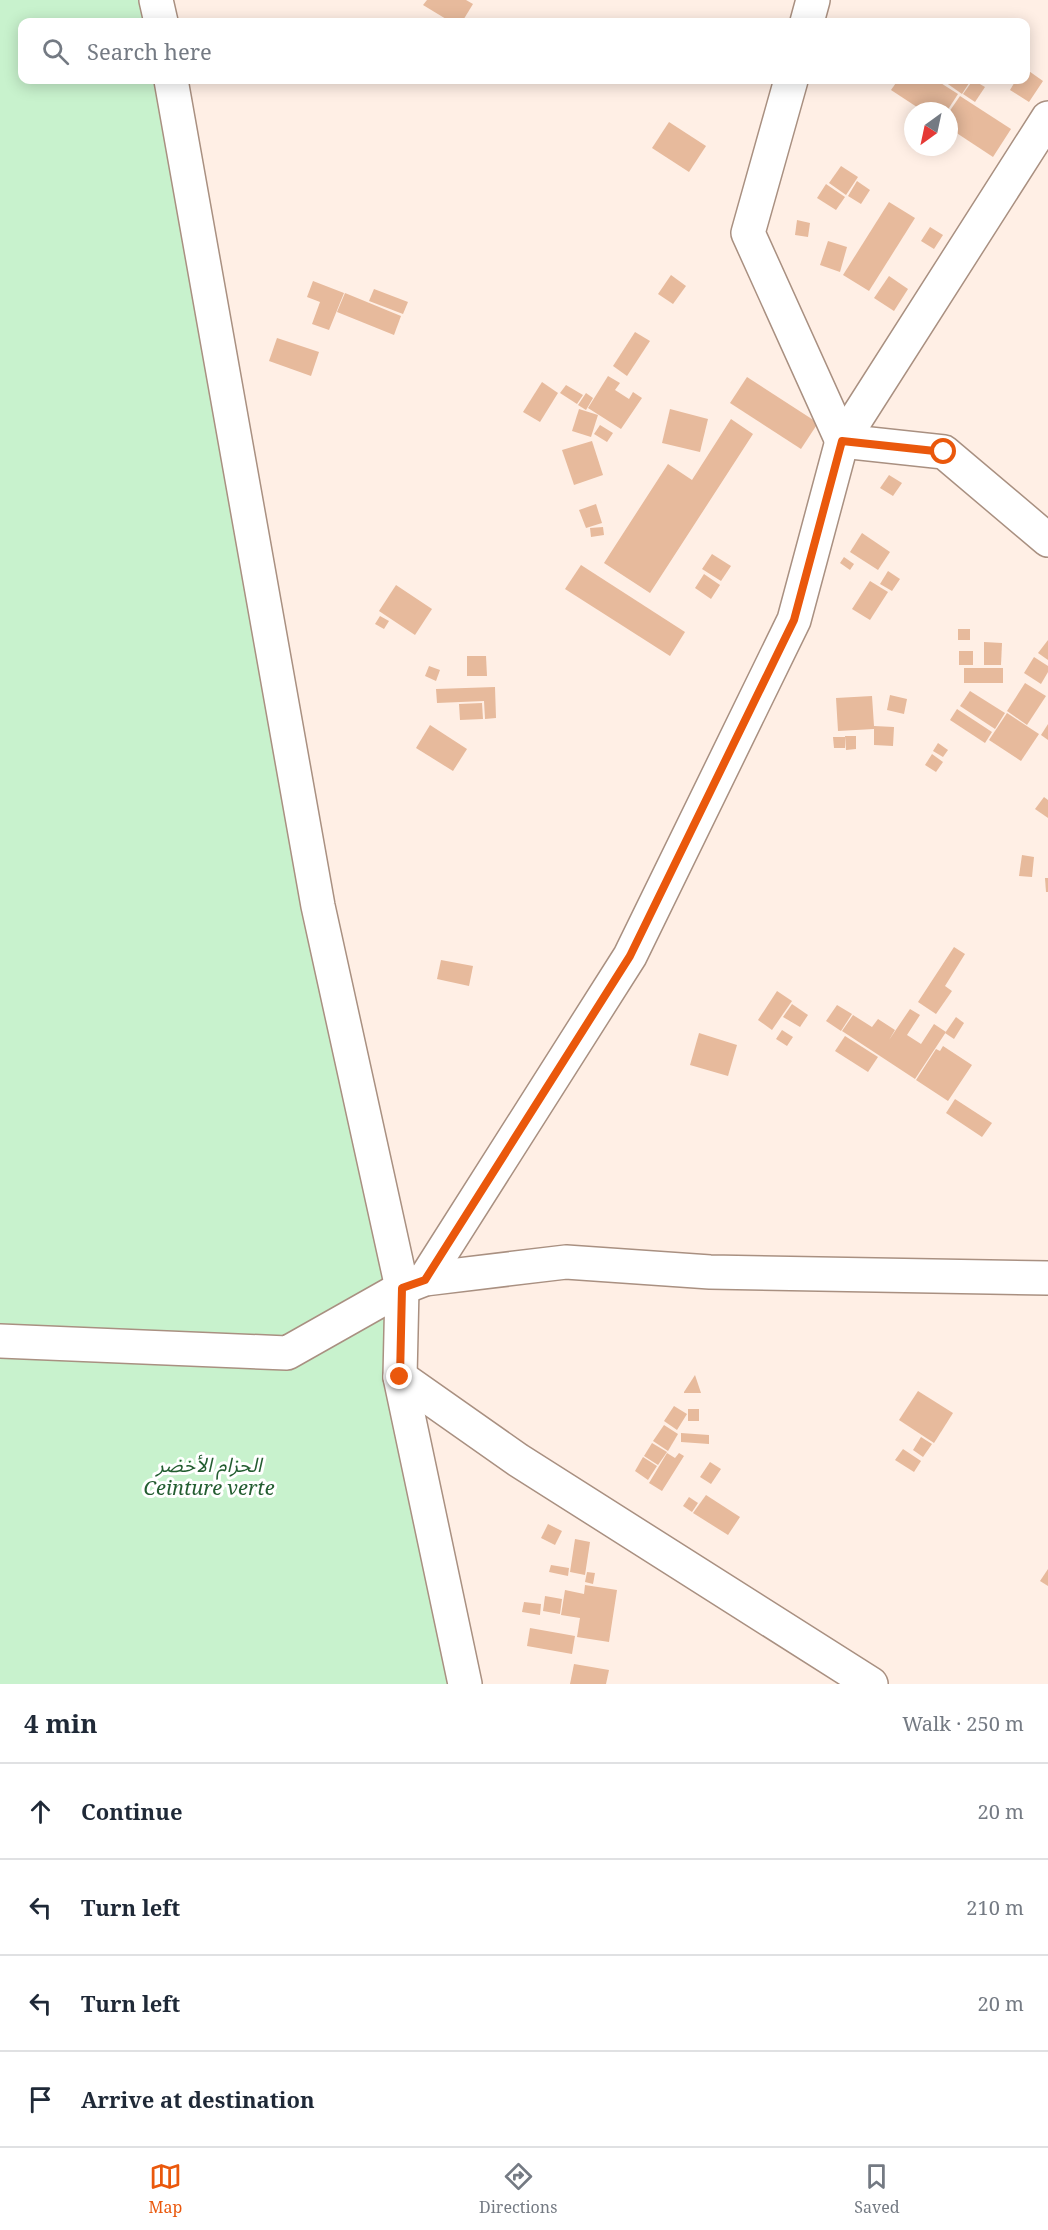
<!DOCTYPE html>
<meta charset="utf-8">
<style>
body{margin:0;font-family:"Noto Serif","Noto Sans Arabic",serif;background:#f2f2f3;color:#1f2937}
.compass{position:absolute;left:904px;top:102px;width:54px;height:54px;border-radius:50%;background:#fff;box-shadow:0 3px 15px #0003;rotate:213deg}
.stop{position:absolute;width:18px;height:18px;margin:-14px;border:4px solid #ea580c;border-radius:50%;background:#fff}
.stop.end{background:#ea580c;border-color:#fff;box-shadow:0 2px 6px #0008}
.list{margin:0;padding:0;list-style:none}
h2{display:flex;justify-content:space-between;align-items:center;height:78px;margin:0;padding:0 24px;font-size:26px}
h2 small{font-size:20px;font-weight:400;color:#747a83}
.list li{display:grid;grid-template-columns:39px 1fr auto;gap:18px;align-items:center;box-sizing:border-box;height:96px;padding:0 24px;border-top:2px solid #e0e1e3}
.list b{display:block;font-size:22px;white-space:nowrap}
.list em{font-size:20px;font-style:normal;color:#747a83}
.icon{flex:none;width:33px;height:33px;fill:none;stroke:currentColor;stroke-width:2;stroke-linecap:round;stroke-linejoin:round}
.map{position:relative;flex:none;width:1048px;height:1684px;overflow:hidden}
.search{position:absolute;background:#fff;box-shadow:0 3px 15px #0003;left:18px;right:18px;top:18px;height:66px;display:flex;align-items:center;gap:15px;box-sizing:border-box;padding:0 21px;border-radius:12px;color:#747a83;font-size:22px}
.sheet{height:462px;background:#fff}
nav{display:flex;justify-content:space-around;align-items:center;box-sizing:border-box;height:84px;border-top:2px solid #e0e1e3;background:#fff;font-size:16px;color:#747a83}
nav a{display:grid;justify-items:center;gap:3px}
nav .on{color:#ea580c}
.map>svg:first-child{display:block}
.green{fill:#c8f2cd}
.building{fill:#e7ba9c}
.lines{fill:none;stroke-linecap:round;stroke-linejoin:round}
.minor-casing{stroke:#a99081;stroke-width:36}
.minor{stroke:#fff;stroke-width:33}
.route{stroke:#ea580c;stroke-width:8}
.labels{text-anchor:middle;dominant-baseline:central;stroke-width:6;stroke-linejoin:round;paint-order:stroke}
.park-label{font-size:20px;font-style:italic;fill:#235d30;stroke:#fff}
</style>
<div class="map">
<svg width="1048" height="1684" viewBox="0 0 1048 1684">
<rect width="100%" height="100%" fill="#ffefe5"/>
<!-- green -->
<polygon class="green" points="0,0 148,0 152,22 22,22 22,80 163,80 460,1684 0,1684"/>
<!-- building -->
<g class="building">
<polygon points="427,0 466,0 473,4 462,22 451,22 423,5"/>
<polygon points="1026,69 1043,81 1029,102 1010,90 1016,80 1026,80"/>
<polygon points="898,80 936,80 958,94 947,111 923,111 891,90"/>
<polygon points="946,80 971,80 962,94 945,82"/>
<polygon points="973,80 985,87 975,102 963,94"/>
<polygon points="960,96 1011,129 993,157 949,128 949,112"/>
<polygon points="669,122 706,146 689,172 652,148"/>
<polygon points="841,166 858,177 846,195 829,183"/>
<polygon points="857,181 870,190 861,204 848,196"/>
<polygon points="826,184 845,197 836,210 817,198"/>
<polygon points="889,202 915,218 869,291 843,275"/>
<polygon points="797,220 810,223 808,237 795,235"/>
<polygon points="930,227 943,235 934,249 921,241"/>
<polygon points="828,241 847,247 840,272 820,265"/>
<polygon points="671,275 686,286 673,304 658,294"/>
<polygon points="889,276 908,289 894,311 874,298"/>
<polygon points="313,281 344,293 329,330 312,324 320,302 307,297"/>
<polygon points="374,289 408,302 403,314 369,301"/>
<polygon points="345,293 401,316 394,335 337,312"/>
<polygon points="635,332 650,341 627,376 613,366"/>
<polygon points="277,338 319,352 311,376 269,361"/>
<polygon points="608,376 620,383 615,390 629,399 633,392 642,398 621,429 588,408"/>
<polygon points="747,377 818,423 801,449 730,403"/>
<polygon points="542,382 558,393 540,422 523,412"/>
<polygon points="566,385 583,395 577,404 560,393"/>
<polygon points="586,393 593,398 586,410 578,405"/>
<polygon points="579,409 598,415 591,437 572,431"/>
<polygon points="670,409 708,419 700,452 662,443"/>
<polygon points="731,419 753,434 650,593 604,563 668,464 692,480"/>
<polygon points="600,425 613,433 607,442 594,434"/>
<polygon points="592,441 603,475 574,485 562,450"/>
<polygon points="889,475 902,483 893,496 880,488"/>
<polygon points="596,504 602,523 586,528 579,510"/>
<polygon points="603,527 604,535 591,537 590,528"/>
<polygon points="862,533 890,552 878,570 850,552"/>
<polygon points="712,554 731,566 721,581 702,569"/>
<polygon points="844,557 854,564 850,570 840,563"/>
<polygon points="581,565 685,632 670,656 565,589"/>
<polygon points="888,571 900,579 892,591 880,584"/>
<polygon points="704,574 720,585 711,599 695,588"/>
<polygon points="870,581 888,592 870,620 852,609"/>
<polygon points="396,585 432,609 415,635 379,611"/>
<polygon points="380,616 389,621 384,629 375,624"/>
<rect x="958" y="629" width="12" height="11"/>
<polygon points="1048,640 1048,660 1038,653"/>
<polygon points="984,642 1002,643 1001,665 984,665"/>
<rect x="959" y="651" width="14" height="14"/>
<polygon points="467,656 486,656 487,676 467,676"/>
<polygon points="1034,657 1048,666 1048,672 1041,684 1024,673"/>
<polygon points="429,666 440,670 436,681 425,676"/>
<rect x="964" y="668" width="39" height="15"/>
<polygon points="1025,683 1046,696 1027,725 1007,711"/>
<polygon points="495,687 496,718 485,719 484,701 437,703 436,689"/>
<polygon points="970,691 1005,713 995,729 960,706"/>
<polygon points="890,695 907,699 904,714 887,710"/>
<polygon points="872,696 874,726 894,727 893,746 874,745 874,729 838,731 836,698"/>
<polygon points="482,703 483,719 460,720 459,704"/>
<polygon points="957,709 992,732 985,743 950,720"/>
<polygon points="1007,713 1039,734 1021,761 989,740"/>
<polygon points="1048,724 1048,740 1041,735"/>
<polygon points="430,725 467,749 453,771 416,748"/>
<polygon points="845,736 856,736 856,749 846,750"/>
<polygon points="833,737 845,737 845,748 834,748"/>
<polygon points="938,743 948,750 943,757 933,751"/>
<polygon points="932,754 943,762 936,772 925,765"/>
<polygon points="1044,797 1048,800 1048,818 1035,809"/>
<polygon points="1022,855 1034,857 1032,877 1019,876"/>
<polygon points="1045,878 1048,878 1048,892 1046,892"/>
<polygon points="954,947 965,954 945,986 952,991 936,1014 918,1002"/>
<polygon points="441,960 473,966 469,986 437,979"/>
<polygon points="777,991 792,1001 772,1030 758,1020"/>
<polygon points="792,1004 808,1015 800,1027 783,1017"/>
<polygon points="837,1005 852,1014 841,1031 826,1021"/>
<polygon points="910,1009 920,1015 907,1035 921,1044 934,1024 946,1032 915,1079 842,1031 853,1015 872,1027 878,1019 895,1030 889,1040"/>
<polygon points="956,1017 964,1023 954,1039 945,1033"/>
<polygon points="782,1030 793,1037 787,1046 776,1039"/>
<polygon points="699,1033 737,1045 728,1076 690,1065"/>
<polygon points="845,1036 878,1057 868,1072 835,1051"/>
<polygon points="943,1046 972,1065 948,1101 916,1080 936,1049 940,1051"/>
<polygon points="955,1099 992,1123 982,1137 946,1113"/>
<polygon points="695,1375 701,1393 684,1393 684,1392"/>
<polygon points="918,1391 953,1413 934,1443 899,1420"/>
<polygon points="674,1406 687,1414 677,1430 664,1421"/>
<rect x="688" y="1409" width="11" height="12"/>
<polygon points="664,1425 678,1434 668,1451 653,1441"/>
<polygon points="681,1433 709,1435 709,1444 681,1442"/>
<polygon points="921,1437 932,1444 923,1457 913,1450"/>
<polygon points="652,1443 667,1452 658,1465 644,1456"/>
<polygon points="903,1449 921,1461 914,1472 895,1460"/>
<polygon points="667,1453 675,1458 679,1453 684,1456 662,1491 649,1483"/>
<polygon points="643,1457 657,1466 648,1480 635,1471"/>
<polygon points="710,1462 721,1469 711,1484 700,1477"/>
<polygon points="706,1495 740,1517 728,1535 693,1513"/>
<polygon points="689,1497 698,1503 692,1512 683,1506"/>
<polygon points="548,1524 562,1531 555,1545 541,1538"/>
<polygon points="575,1539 590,1542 585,1575 570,1572"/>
<polygon points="551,1565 569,1568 568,1576 549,1572"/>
<polygon points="1048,1569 1048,1586 1040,1581"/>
<polygon points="587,1572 595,1573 593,1584 585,1582"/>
<polygon points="585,1585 617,1590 609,1642 577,1637 580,1618 561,1615 565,1590 584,1594"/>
<polygon points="545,1596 562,1599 560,1614 543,1611"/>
<polygon points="524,1602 541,1604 540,1615 522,1612"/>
<polygon points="530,1628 575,1636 572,1654 527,1646"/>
<polygon points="574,1664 609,1670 606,1684 570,1684"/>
</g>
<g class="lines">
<!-- minor casing -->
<g class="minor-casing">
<g id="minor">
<polyline points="156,0 161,22"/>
<polyline points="807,22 813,0"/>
<polyline points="171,80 318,906 402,1288 400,1377 465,1684"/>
<polyline points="791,80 748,233 842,441"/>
<polyline points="842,441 944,452 1048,540"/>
<polyline points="425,1279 630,956 794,620 842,441 1048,118"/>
<polyline points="0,1341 287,1353 402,1288 425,1279 566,1262 710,1272 1048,1278"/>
<polyline points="400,1377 518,1460 871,1684"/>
</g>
</g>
<!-- minor -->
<use href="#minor" class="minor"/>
</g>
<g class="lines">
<!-- route -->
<polyline class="route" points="400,1377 402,1288 425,1280 630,956 794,620 842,441 944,452"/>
</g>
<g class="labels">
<!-- park labels -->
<g class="park-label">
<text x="209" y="1464">الحزام الأخضر<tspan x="209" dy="23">Ceinture verte</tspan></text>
</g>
</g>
</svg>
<svg class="compass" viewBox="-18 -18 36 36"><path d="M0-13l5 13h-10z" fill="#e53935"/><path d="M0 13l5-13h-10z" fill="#747a83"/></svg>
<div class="stop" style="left:944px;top:452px"></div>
<div class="stop end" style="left:400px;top:1377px"></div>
<div class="search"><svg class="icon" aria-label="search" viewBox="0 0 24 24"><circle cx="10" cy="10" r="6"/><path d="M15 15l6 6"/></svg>Search here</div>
</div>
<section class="sheet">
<h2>4 min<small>Walk · 250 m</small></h2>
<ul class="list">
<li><svg class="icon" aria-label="ahead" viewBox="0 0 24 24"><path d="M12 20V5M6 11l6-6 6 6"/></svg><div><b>Continue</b></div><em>20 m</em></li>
<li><svg class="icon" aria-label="left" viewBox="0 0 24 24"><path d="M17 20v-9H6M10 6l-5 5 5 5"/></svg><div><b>Turn left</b></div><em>210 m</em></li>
<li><svg class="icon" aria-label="left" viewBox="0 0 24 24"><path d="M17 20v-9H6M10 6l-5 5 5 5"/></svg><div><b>Turn left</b></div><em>20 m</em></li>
<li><svg class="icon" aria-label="arrive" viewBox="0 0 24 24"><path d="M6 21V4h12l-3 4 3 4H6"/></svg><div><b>Arrive at destination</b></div></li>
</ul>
</section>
<nav>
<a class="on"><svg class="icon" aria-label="map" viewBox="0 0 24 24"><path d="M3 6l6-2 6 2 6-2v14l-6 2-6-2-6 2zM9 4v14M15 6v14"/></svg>Map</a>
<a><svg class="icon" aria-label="directions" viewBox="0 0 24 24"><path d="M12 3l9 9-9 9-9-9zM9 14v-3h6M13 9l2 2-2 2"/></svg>Directions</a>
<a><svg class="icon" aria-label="saved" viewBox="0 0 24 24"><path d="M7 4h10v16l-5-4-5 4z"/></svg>Saved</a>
</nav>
